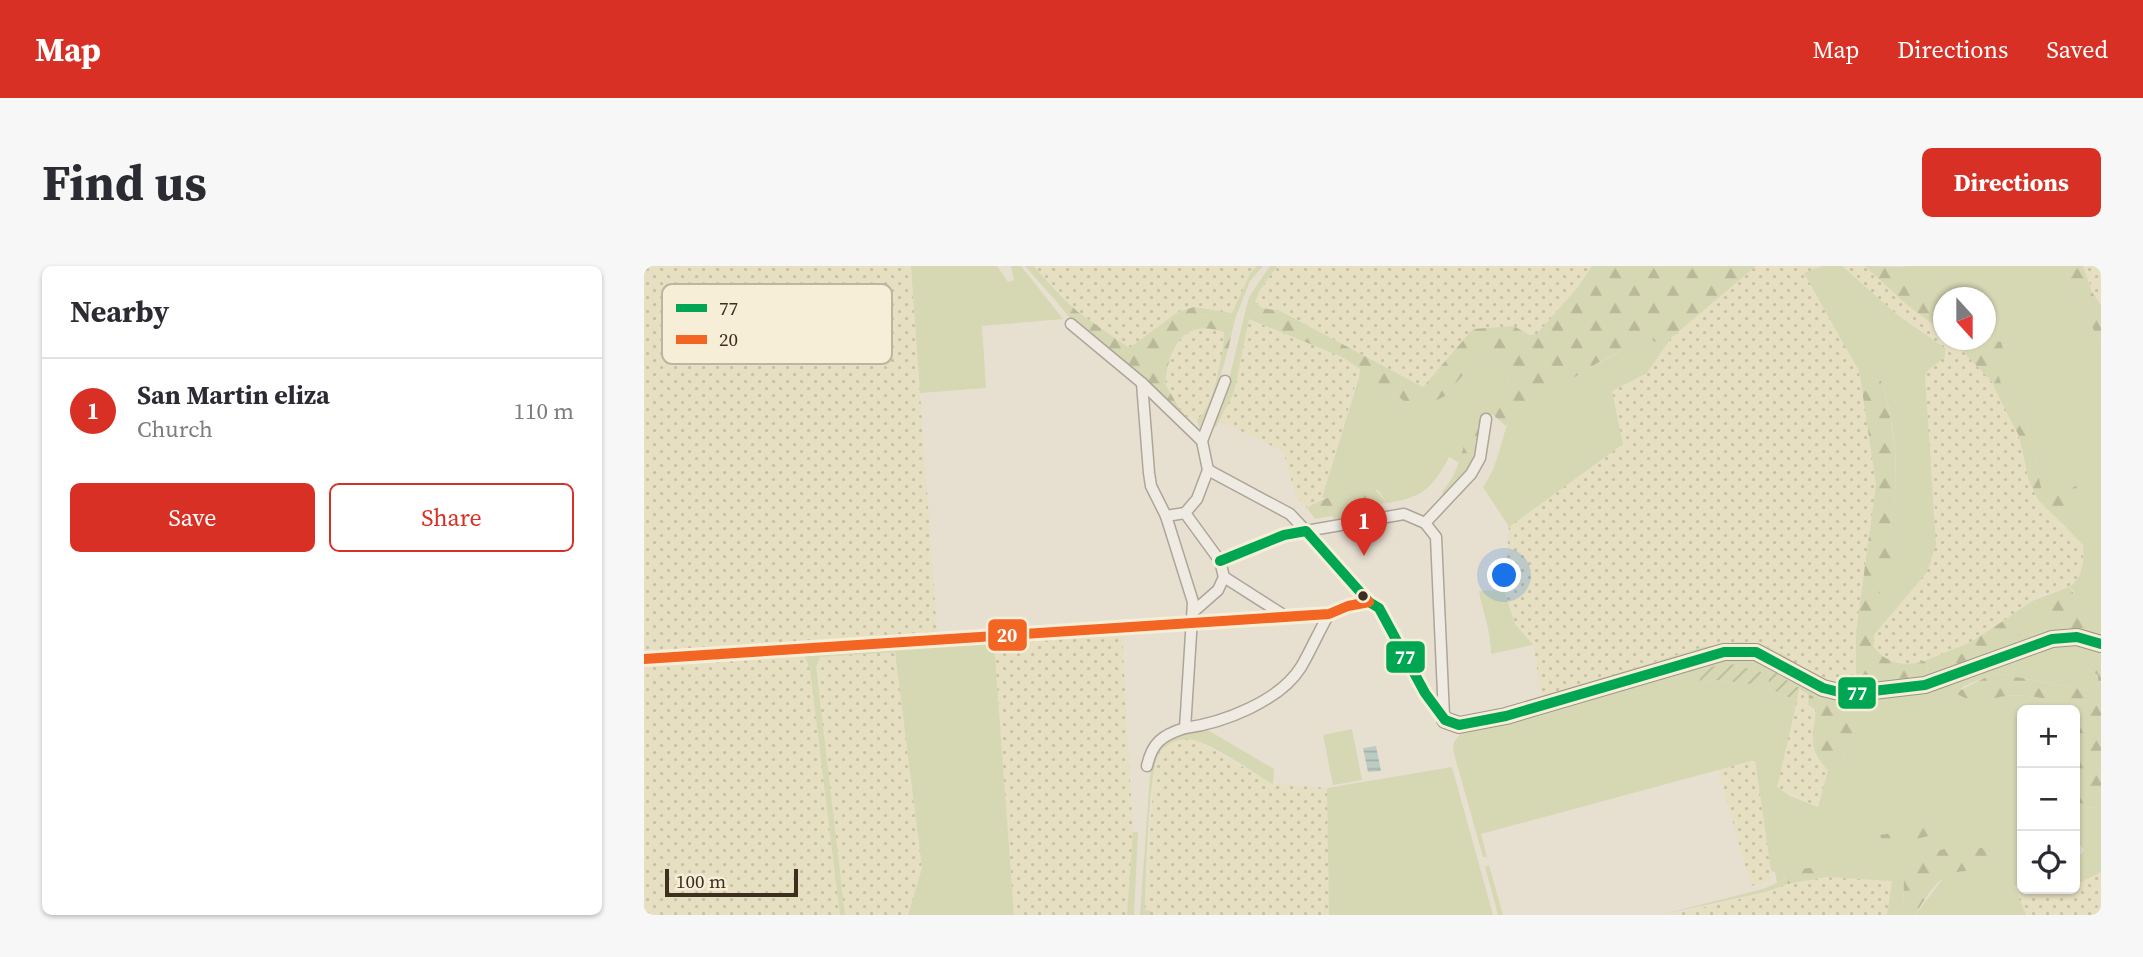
<!DOCTYPE html>
<meta charset="utf-8">
<style>
body{margin:0;font-family:"Source Serif 4",serif;background:#f7f7f7;color:#2b2b33}
.controls{position:absolute;right:21px;bottom:21px;display:grid;overflow:hidden;border-radius:10px;box-shadow:0 2px 5px #0004}
.controls button{width:63px;height:63px;display:grid;place-items:center;padding:0;border:0;border-bottom:2px solid #e1e1e2;background:#fff;color:#2b2b33;font:35px sans-serif}
.compass{position:absolute;left:1289px;top:21px;width:63px;height:63px;border-radius:50%;background:#fff;box-shadow:0 2px 5px #0004;rotate:159deg}
.scale{position:absolute;left:21px;bottom:18px;width:133px;box-sizing:border-box;padding-left:7px;border:4px solid #3d2e20;border-top:0;font-size:19px;line-height:24px;white-space:nowrap;color:#3d2e20;-webkit-text-stroke:5px #f7eed8;paint-order:stroke}
.you{position:absolute;left:861px;top:310px;width:24px;height:24px;margin:-18px;border:5px solid #fff;border-radius:50%;background:#1a73e8;box-shadow:0 0 0 10px #1a73e833}
.badge{display:grid;place-items:center;width:46px;height:46px;border-radius:50%;background:#d93025;color:#fff;font-size:23px;font-weight:700}
.pin{position:absolute;translate:-50% -58px;filter:drop-shadow(0 2px 4px #0008)}
.pin::after{content:'';position:absolute;top:37px;width:24px;height:21px;background:inherit;clip-path:polygon(0 0,100% 0,50% 100%)}
.list{margin:0;padding:0;list-style:none}
h2{display:flex;justify-content:space-between;align-items:center;height:91px;margin:0;padding:0 28px;font-size:30px}
h2 small{font-size:23px;font-weight:400;color:#7c7c81}
.list li{display:grid;grid-template-columns:46px 1fr auto;gap:21px;align-items:center;box-sizing:border-box;height:105px;padding:0 28px;border-top:2px solid #e1e1e2}
.list b{display:block;font-size:26px;white-space:nowrap}
.list p{margin:0;font-size:23px;white-space:nowrap;color:#7c7c81}
.list em{font-size:23px;font-style:normal;color:#7c7c81}
.actions{display:flex;gap:14px;padding:21px 28px}
.actions a{flex:1;padding:16px 0;border:2px solid #d93025;border-radius:10px;text-align:center;font-size:24px;color:#d93025}
.actions .main{background:#d93025;color:#fff}
.icon{flex:none;width:38px;height:38px;fill:none;stroke:currentColor;stroke-width:2;stroke-linecap:round;stroke-linejoin:round}
.map{position:relative;flex:none;width:1457px;height:649px;overflow:hidden;border-radius:10px}
header{display:flex;align-items:center;gap:42px;box-sizing:border-box;height:98px;padding:0 35px;background:#d93025;color:#fff}
header strong{font-size:33px}
nav{display:flex;gap:38px;margin-inline-start:auto;font-size:24px}
.intro{display:flex;align-items:center;justify-content:space-between;box-sizing:border-box;height:168px;padding:0 42px}
h1{margin:0;font-size:49px}
.button{padding:18px 32px;border-radius:10px;background:#d93025;color:#fff;font-size:24px;font-weight:700}
main{display:flex;gap:42px;padding:0 42px}
aside{flex:1;background:#fff;border-radius:10px;box-shadow:0 2px 5px #0004}
.map>svg:first-child{display:block}
.farmland{fill:url(#farmland-dots)}
.grass{fill:#d6d7b3;fill-rule:evenodd}
.forest{fill:url(#forest-firs)}
.garden{fill:url(#garden-furrows)}
.water{fill:url(#water-rules)}
.lines{fill:none;stroke-linecap:round;stroke-linejoin:round}
.street-casing{stroke:#ada599;stroke-width:13}
.secondary-casing{stroke:#9c958a;stroke-width:18}
.street{stroke:#efebe3;stroke-width:10}
.secondary{stroke:#efebe3;stroke-width:14}
.bus-1-casing{stroke:#f7eed8;stroke-width:16}
.bus-2-casing{stroke:#f7eed8;stroke-width:16}
.bus-1{stroke:#00a651;stroke-width:10}
.bus-2{stroke:#f26522;stroke-width:10}
.bus-dot{fill:#3d2e20;stroke:#f7eed8;stroke-width:2.5}
.key{fill:#f7eed8;stroke:#bfb4a1;stroke-width:2}
.key-label{font-size:19px;fill:#3d2e20}
.line-badge{stroke:#f7eed8;stroke-width:2.5}
.badge-label{font-size:19px;text-anchor:middle;font-weight:bold;fill:#fff}
</style>
<header>
<strong>Map</strong>
<nav><a>Map</a><a>Directions</a><a>Saved</a></nav>
</header>
<div class="intro"><h1>Find us</h1><a class="button">Directions</a></div>
<main>
<aside>
<h2>Nearby<small></small></h2>
<ul class="list">
<li><span class="badge">1</span><div><b>San Martin eliza</b><p>Church</p></div><em>110 m</em></li>
</ul>
<div class="actions"><a class="main">Save</a><a>Share</a></div>
</aside>
<div class="map">
<svg width="1457" height="649" viewBox="0 0 1457 649">
<defs>
<pattern id="farmland-dots" width="8" height="8" patternUnits="userSpaceOnUse" patternTransform="scale(1.75)"><rect width="8" height="8" fill="#e6dfc2"/><path d="M2 2h.1M6 6h.1" fill="none" stroke="#c6c0a6" stroke-width="1.8" stroke-linecap="round"/></pattern>
<pattern id="forest-firs" width="22" height="20" patternUnits="userSpaceOnUse" patternTransform="scale(1.75)"><rect width="22" height="20" fill="#d6d7b3"/><path d="M5 1l3.5 6h-7zM16 11l3.5 6h-7z" fill="#b9b99a"/></pattern>
<pattern id="garden-furrows" width="10" height="10" patternUnits="userSpaceOnUse" patternTransform="scale(1.75)"><rect width="10" height="10" fill="#d6d7b3"/><path d="M-1 1l2-2M0 10L10 0M9 11l2-2" fill="none" stroke="#b9b99a"/></pattern>
<pattern id="water-rules" width="6" height="5" patternUnits="userSpaceOnUse" patternTransform="scale(1.75)"><rect width="6" height="5" fill="#bcccc2"/><path d="M0 2.5h6" fill="none" stroke="#a2b0a6"/></pattern>
</defs>
<rect width="100%" height="100%" fill="#e7e0d1"/>
<!-- farmland -->
<g class="farmland">
<polygon points="0,0 267,0 293,366 0,386"/>
<polygon points="389,0 613,0 606,8 588,48 550,41 534,46 485,82 434,46"/>
<polygon points="633,0 948,0 934,21 893,68 885,69 870,60 779,121 636,45 618,42 611,36 616,24"/>
<polygon points="1112,0 1179,0 1161,7 1215,105 1232,219 1212,366 1212,421 1195,421 1175,414 1139,388 1119,379 1094,376 1059,381 898,431 889,379 871,358 860,324 865,261 979,178 968,125 1003,107 1027,72"/>
<polygon points="1198,0 1221,0 1299,66 1300,74 1308,74 1326,89 1348,116 1375,170 1385,215 1394,234 1439,279 1439,306 1425,321 1396,329 1337,371 1297,390 1269,399 1237,391 1229,381 1228,371 1292,250 1287,217 1281,110 1284,104 1301,91 1276,63 1251,47"/>
<polygon points="1439,0 1457,0 1457,39 1449,26"/>
<polygon points="605,53 698,91 716,103 678,232 663,242 652,230 639,185 575,155 590,126"/>
<polygon points="554,62 580,66 579,84 566,134 561,147 553,154 532,147 521,118 528,86 539,69"/>
<polygon points="478,369 489,566 483,649 370,649 350,378"/>
<polygon points="251,385 278,603 264,649 201,649 171,401 176,391"/>
<polygon points="132,389 161,389 166,404 196,649 0,649 0,399"/>
<polygon points="1155,422 1165,429 1164,439 1172,444 1168,480 1172,492 1184,504 1174,541 1133,521"/>
<polygon points="543,473 553,475 629,518 683,522 685,649 505,649 506,645 501,644 510,505 515,486 529,475"/>
<polygon points="1111,494 1128,614 1107,620 1074,504"/>
<polygon points="1457,606 1457,649 1382,649 1372,630 1370,620 1413,629 1431,623 1431,619"/>
<polygon points="1183,611 1248,615 1243,649 1026,649 1122,627 1144,618"/>
</g>
<!-- grass -->
<g class="grass">
<polygon points="267,0 353,0 364,16 370,14 367,0 377,0 419,53 338,60 342,122 276,127"/>
<polygon points="381,0 389,0 418,31 412,35"/>
<polygon points="613,0 619,0 606,15 591,53 554,50 550,41 588,47 606,8"/>
<polygon points="626,0 633,0 616,24 611,36 605,31"/>
<path d="M1179 0H1198L1251 47 1301 82V91L1284 104 1281 110 1292 279 1283 306 1228 371 1239 303 1257 284 1246 260C1257 218 1252 156 1237 115L1217 117 1215 105 1160 7Z"/>
<path d="M1260 0H1420L1434 36 1457 77V359L1435 351 1430 325 1425 321C1440 310 1440 297 1439 279L1419 258V242L1432 220 1404 234 1399 230 1383 158 1370 137 1359 139 1354 129 1360 127 1350 95 1357 76 1342 72V32H1300L1299 40Z"/>
<polygon points="600,51 605,53 590,126 572,161 567,159 584,117"/>
<path d="M1002 72 1012 76 1027 72 1003 107 968 125 979 178 865 261 839 221C853 201 855 184 862 162 868 142 979 83 1002 72Z"/>
<path d="M579 84H584L563 158 556 164 553 154C571 138 573 106 579 84Z"/>
<path d="M837 88H844L857 98 866 115 835 142 825 162 816 197 805 191C789 222 778 232 743 237L734 224C710 221 699 233 678 232L715 111 754 130 764 139 801 130Z"/>
<path d="M860 324 871 358 889 379 847 388C847 364 839 348 835 325Z"/>
<path d="M1388 335 1415 353 1420 363 1457 368V374L1431 367 1288 413 1231 424C1246 404 1266 418 1284 406L1281 395 1327 376 1339 383 1331 387 1329 395 1375 370 1371 359 1359 355Z"/>
<polygon points="477,365 478,369 350,378 370,649 264,649 278,602 251,386 176,391 172,401 201,649 196,649 166,404 161,390 132,389 0,399 0,395"/>
<polygon points="293,366 293,372 0,390 0,386"/>
<path d="M1094 376 1119 379 1139 388 1175 414 1215 424C1167 422 1153 392 1112 383 1073 374 943 421 898 435V431L1059 381Z"/>
<path d="M1428 376 1457 382V388L1445 403 1454 409V419L1443 424 1351 407 1320 420 1312 427 1325 434 1326 440C1358 427 1372 428 1406 433L1405 444H1378V620H1370L1382 649H1271L1301 610 1316 603 1305 582 1282 587 1260 607 1259 649H1243L1248 615 1183 611 1175 601 1139 609 1144 618 1122 626 1016 649 1119 623 1133 617 1131 606 1127 605 1111 494 837 568 843 591H839L809 484 810 476 819 465 1090 388 1112 390 1212 432 1381 385ZM1084 397 1118 406 1113 419 1074 414 1058 417 1053 404ZM1126 403 1165 429 1213 440 1216 449 1197 498 1184 504 1174 541 1146 530 1133 521 1153 435 1124 422Z"/>
<path d="M562 463 630 503 629 518C609 507 563 473 543 473 533 473 520 479 515 487 504 508 502 615 501 644L507 645 505 649H496L507 496 511 481 535 468Z"/>
<polygon points="708,463 718,514 689,519 679,469"/>
<polygon points="808,501 849,649 685,649 683,522"/>
<polygon points="1431,536 1438,541 1457,542 1457,606 1431,619 1431,596 1440,584 1431,572"/>
<polygon points="489,566 494,566 490,649 483,649"/>
<polygon points="845,599 859,649 854,649 841,601"/>
</g>
<!-- forest -->
<g class="forest">
<path d="M948 0H1112L1027 72 1012 76 1002 72C951 96 905 125 862 160L848 148 831 176C841 203 819 217 801 235L798 226C821 200 817 173 833 145 840 134 856 124 866 115L857 98 844 88H837L801 130 779 141 764 139 754 130 715 111 716 103 698 91 600 51 605 31 618 42 636 45 779 121 829 63 870 60 885 69 893 68 934 21Z"/>
<polygon points="1221,0 1262,1 1299,40 1299,66 1262,38"/>
<polygon points="1420,0 1439,0 1448,26 1457,39 1457,77 1434,36"/>
<path d="M418 31 434 46 485 82 534 46 550 41 554 50 591 53 584 84H579L580 66C538 52 525 82 521 118L537 145 532 147 470 87 430 57 412 35Z"/>
<polygon points="1342,72 1357,76 1361,89 1350,95 1360,127 1354,129 1348,116 1308,74"/>
<path d="M1237 115C1251 156 1257 217 1246 260L1257 284 1255 297 1239 303 1229 380C1242 398 1261 401 1281 395L1284 407C1266 418 1246 404 1231 424L1212 421V366L1232 219 1217 117Z"/>
<polygon points="1370,137 1383,158 1399,230 1404,234 1432,220 1436,227 1419,242 1419,258 1394,234 1385,215 1375,170 1359,139"/>
<path d="M727 219 743 237 734 238 735 249 694 256 688 250 671 253 663 242C681 230 705 226 727 219Z"/>
<polygon points="1425,321 1437,337 1435,351 1457,359 1457,368 1420,363 1415,353 1388,335"/>
<polygon points="1359,355 1387,363 1388,370 1375,370 1352,385 1308,400 1308,395 1319,387 1338,383 1327,376"/>
<path d="M1457 388V542L1438 541 1431 536V444H1405V433C1369 427 1360 427 1326 441L1325 434 1311 427 1350 407 1443 424 1454 419V409L1445 403Z"/>
<path d="M1165 429 1213 440 1216 449 1197 498 1184 504C1163 484 1169 471 1172 444L1164 439Z"/>
<polygon points="1275,551 1300,566 1241,581 1236,569 1254,566"/>
<path d="M1305 582H1338L1351 591 1342 606C1301 600 1292 615 1271 649H1259L1260 607 1282 587Z"/>
<polygon points="1175,601 1183,611 1144,618 1139,608 1146,604"/>
</g>
<!-- garden -->
<g class="garden">
<polygon points="1084,397 1118,406 1113,419 1074,414 1057,417 1053,404"/>
<polygon points="1126,403 1155,422 1153,435 1124,422"/>
</g>
<!-- water -->
<polygon class="water" points="732,480 737,505 724,506 719,482"/>
<g class="lines">
<!-- street casing -->
<g class="street-casing">
<g id="street">
<path d="M427 58 498 117 558 175 564 204 553 233 541 247 522 250 549 336 542 447 541 462C518 469 508 477 503 500"/>
<polyline points="498,117 505,207 507,220 522,250"/>
<polyline points="558,175 581,115"/>
<polyline points="564,204 646,248 662,265 760,248 781,257"/>
<polyline points="541,247 576,295 580,311 641,350"/>
<polyline points="576,295 640,269 662,265 725,336 735,342 781,427 801,454"/>
<polyline points="549,346 574,324 580,311"/>
<polyline points="0,393 685,348 704,340 725,336"/>
<polyline points="800,450 792,271 781,257 827,208 836,192 842,153"/>
<path d="M541 462C579 457 636 435 657 401 667 384 675 365 685 348"/>
</g>
</g>
<!-- secondary casing -->
<g class="secondary-casing">
<polyline id="secondary" points="801,454 815,459 862,450 1080,386 1112,386 1179,422 1203,428 1281,419 1408,373 1433,371 1457,378"/>
</g>
<!-- street -->
<use href="#street" class="street"/>
<!-- secondary -->
<use href="#secondary" class="secondary"/>
<!-- bus-1 casing -->
<g class="bus-1-casing">
<polyline id="bus-1" points="576,295 640,269 662,265 725,336 735,342 781,427 801,454 815,459 862,450 1080,386 1112,386 1179,422 1203,428 1281,419 1408,373 1433,371 1457,378"/>
</g>
<!-- bus-2 casing -->
<g class="bus-2-casing">
<polyline id="bus-2" points="0,393 685,348 704,340 725,336"/>
</g>
<!-- bus-1 -->
<use href="#bus-1" class="bus-1"/>
<!-- bus-2 -->
<use href="#bus-2" class="bus-2"/>
</g>
<!-- markers -->
<circle class="bus-dot" cx="719" cy="330" r="6"/>
<!-- legend -->
<rect x="18" y="18" width="230" height="80" rx="10" class="key"/>
<rect x="32" y="38" width="31" height="8" fill="#00a651"/>
<rect x="32" y="69" width="31" height="9" fill="#f26522"/>
<g class="key-label">
<text x="75" y="49">77</text>
<text x="75" y="80">20</text>
</g>
<g class="line-badge">
<rect x="343" y="352" width="41" height="34" rx="7" fill="#f26522"/>
<rect x="741" y="374" width="41" height="34" rx="7" fill="#00a651"/>
<rect x="1193" y="410" width="40" height="34" rx="7" fill="#00a651"/>
</g>
<g class="badge-label">
<text x="363" y="376">20</text>
<text x="761" y="398">77</text>
<text x="1213" y="434">77</text>
</g>
</svg>
<div class="controls">
<button>+</button>
<button>−</button>
<button><svg class="icon" aria-label="locate" viewBox="0 0 24 24"><circle cx="12" cy="12" r="6"/><path d="M12 2v4M12 18v4M2 12h4M18 12h4"/></svg></button>
</div>
<svg class="compass" viewBox="-18 -18 36 36"><path d="M0-13l5 13h-10z" fill="#e53935"/><path d="M0 13l5-13h-10z" fill="#7c7c81"/></svg>
<div class="scale">100 m</div>
<div class="you"></div>
<div class="pin badge" style="left:720px;top:290px">1</div>
</div>
</main>
